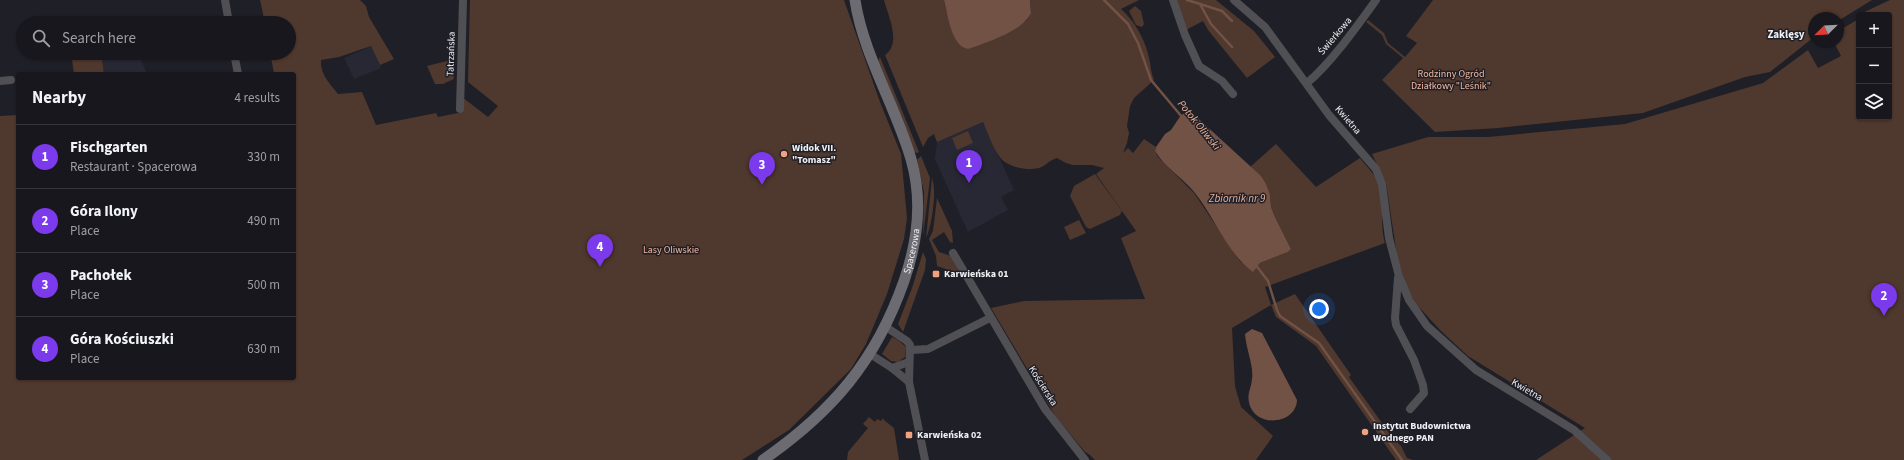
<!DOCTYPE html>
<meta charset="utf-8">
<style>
body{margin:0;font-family:"Source Sans 3",sans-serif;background:#202026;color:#f1f3f6}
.controls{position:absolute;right:12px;top:12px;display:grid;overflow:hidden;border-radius:4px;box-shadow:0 1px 3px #0004}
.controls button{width:36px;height:36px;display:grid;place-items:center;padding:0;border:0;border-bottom:1px solid #36363b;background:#17171d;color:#f1f3f6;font:20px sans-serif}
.compass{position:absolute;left:1808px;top:12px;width:36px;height:36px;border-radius:50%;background:#17171d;box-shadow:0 1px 3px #0004;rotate:246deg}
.you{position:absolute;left:1319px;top:309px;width:14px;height:14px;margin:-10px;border:3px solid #fff;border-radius:50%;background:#1a73e8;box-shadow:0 0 0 6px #1a73e833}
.badge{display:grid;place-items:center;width:26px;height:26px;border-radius:50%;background:#7c3aed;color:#fff;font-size:13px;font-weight:700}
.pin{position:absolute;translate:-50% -33px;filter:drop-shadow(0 1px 2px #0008)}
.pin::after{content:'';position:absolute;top:21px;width:14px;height:12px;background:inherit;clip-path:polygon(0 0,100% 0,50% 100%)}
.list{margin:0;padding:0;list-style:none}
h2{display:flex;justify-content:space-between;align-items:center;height:52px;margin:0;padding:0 16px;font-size:17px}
h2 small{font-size:13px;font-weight:400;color:#9e9fa4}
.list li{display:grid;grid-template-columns:26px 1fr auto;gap:12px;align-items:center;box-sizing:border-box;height:64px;padding:0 16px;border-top:1px solid #36363b}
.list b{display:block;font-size:15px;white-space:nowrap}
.list p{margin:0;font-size:13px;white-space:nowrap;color:#9e9fa4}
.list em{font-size:13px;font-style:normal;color:#9e9fa4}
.icon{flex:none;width:22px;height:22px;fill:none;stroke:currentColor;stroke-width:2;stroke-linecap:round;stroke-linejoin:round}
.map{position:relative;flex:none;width:1904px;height:460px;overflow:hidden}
.search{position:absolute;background:#17171d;box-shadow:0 1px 3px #0004;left:16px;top:16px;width:280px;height:44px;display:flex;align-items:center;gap:10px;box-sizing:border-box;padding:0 14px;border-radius:22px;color:#9e9fa4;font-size:15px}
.panel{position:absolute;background:#17171d;box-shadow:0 1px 3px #0004;left:16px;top:72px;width:280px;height:308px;border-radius:4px}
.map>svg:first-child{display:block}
.built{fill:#282835}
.green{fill:#4f382e;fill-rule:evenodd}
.water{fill:#715245}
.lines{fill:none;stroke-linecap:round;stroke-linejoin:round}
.stream{stroke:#715245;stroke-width:2.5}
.street{stroke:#505054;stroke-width:8}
.secondary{stroke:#6b6b71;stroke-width:11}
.poi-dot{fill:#f1a17e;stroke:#1f1f27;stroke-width:1.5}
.labels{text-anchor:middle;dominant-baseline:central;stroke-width:3;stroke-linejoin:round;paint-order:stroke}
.street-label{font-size:10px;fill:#efeff4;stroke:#1f1f27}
.park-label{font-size:10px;fill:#f2b89f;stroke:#1f1f27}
.poi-label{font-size:10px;font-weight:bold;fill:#efeff4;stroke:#1f1f27;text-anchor:start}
.neighbourhood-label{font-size:11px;font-weight:bold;fill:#efeff4;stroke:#1f1f27}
.water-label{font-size:11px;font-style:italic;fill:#ebb198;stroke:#1f1f27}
</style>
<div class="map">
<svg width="1904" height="460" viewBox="0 0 1904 460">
<rect width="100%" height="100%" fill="#1f1f27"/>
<!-- built -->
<g class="built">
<polygon points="372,46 381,68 354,79 344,58"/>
<polygon points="101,53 138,53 147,74 104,74"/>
<polygon points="983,122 1014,190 1001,197 1008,210 968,232 935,159 937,142"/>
</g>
<!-- green -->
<g class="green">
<path d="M260 0H360L366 6 369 17 394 59 380 65 371 46 339 57 321 60C320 74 329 83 338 94L362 92 376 125 436 113 438 117 463 112 462 97 488 117 498 106 468 82 470 0H844L880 102 901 154 907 218 904 239 887 294 866 344 851 369 789 430 742 460H0V116L18 115V378H294V74H273L274 73 270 53H289V23H265Z"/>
<path d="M884 0H944L948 16 979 45 1026 21C1032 15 1031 7 1030 0H1139L1121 9C1134 20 1146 41 1149 58 1151 66 1151 73 1154 80L1134 98 1130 106 1127 126 1129 133 1127 143 1123 153 1128 148 1133 153 1144 139 1156 147 1155 151 1158 157 1194 193 1240 261 1253 271 1260 263 1288 252 1291 249 1275 217 1271 207 1270 195 1250 167 1276 144 1316 187 1360 158C1365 165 1372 171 1376 178 1386 196 1379 223 1385 243L1265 287 1271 305 1295 294 1351 375 1349 377 1392 437 1401 446 1407 458 1413 460H1396L1316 346 1276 317 1271 305 1232 328 1235 386 1241 407 1273 436 1256 460H1095L1090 455 1085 452 1056 417 991 308 1024 301 1145 299 1121 238 1136 231 1096 174 1104 168 1092 165H1073L1066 163 1057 158C1049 160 1046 166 1039 168 1027 171 1006 167 999 156 992 146 988 133 983 122L937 142 934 134 928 138 923 147 885 55C902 43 888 16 884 0Z"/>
<polygon points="1175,0 1216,0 1254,31 1275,57 1247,78 1208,30 1203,21 1186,30"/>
<polygon points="1433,0 1872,0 1838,21 1838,18 1814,18 1814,37 1770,72 1745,77 1643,113 1498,128 1435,132 1382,80 1403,58 1386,44 1382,35 1366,22 1368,20 1384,33 1388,43 1405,57 1417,43 1406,36"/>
<path d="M1890 0H1904V460H1536L1585 428 1468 356 1441 331 1417 305 1407 289 1397 255 1386 183 1372 154 1428 137H1488L1625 124 1763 83 1808 50 1818 68 1841 56 1834 42H1838V31L1857 20 1858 15ZM1859 15H1889V117H1859Z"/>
<polygon points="1135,6 1141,11 1144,24 1142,27 1136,25 1129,11"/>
<polygon points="71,53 101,53 104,74 74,74"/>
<polygon points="880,57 919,152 917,153 914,152 878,61"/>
<polygon points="451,60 454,79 443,84 435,84 427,66"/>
<polygon points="968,131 973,143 957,150 952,138"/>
<polygon points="921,156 930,178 923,237 924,192 917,160"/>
<polygon points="1095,174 1122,211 1120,215 1090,229 1086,227 1070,196 1074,186"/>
<path d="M932 178C937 191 932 225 926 238Z"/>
<polygon points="937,198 952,231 953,243 950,242 944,232 932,240 939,252 951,256 960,272 958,273 937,266 936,256 929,239 933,231"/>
<polygon points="1079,220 1086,233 1070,240 1064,227"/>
<polygon points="923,252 926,259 925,270 903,332 898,324 912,288"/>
<polygon points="892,337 898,340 906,347 905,357 898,362 891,361 882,354"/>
<polygon points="869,417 875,422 877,419 881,421 883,418 884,420 894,428 899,460 847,460 848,452 868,428 863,424"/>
</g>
<!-- water -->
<g class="water">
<path d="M944 0H1030L1031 13C1023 31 986 43 968 49 951 46 948 15 944 0Z"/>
<path d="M1190 111 1261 176 1266 184 1270 195 1271 207 1275 217 1291 249 1288 252 1260 263 1253 272C1227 253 1215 218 1195 193 1183 178 1165 168 1155 151L1156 147 1165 134 1171 130 1181 115Z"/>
<path d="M1252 329 1262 333 1297 400C1296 424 1258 428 1250 406 1246 394 1251 390 1252 379 1254 366 1246 349 1245 334Z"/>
</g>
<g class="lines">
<!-- stream -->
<g class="stream">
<polyline points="1104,0 1128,24 1138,43 1151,80 1182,117"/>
<polyline points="1187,0 1200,4 1211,24 1232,47"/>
<polyline points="1200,4 1222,11 1232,21"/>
<polyline points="1255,264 1268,281 1277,310 1280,316 1319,343 1402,460"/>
</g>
<!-- street -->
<g class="street">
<polyline points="225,0 229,23"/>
<polyline points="1173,0 1185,35 1199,66 1222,81 1233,94"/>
<polyline points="1234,0 1265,27 1329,115 1376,169 1382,184 1389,238 1399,276 1409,300 1427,326 1476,370 1574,430 1607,460"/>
<polyline points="234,53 238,74"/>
<polyline points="0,81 11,80"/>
<path d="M1307 83C1331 63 1358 25 1376 0"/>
<polyline points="460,109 463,0"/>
<polyline points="953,253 1045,409 1085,460"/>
<polyline points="1398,278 1395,318 1396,325 1414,360 1423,385 1424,393 1410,409"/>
<polyline points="886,327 907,341 910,345 909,382 925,460"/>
<polyline points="911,350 928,349 990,318"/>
<polyline points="870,354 892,368 909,382"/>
<polyline points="892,368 909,362"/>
</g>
<!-- secondary -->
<path class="secondary" id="s1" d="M763 460C832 412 876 361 904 281 918 241 923 200 911 159 896 107 863 54 855 0"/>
</g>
<!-- markers -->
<g class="poi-dot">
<circle cx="784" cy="154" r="4"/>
<rect x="932" y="270" width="8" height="8" rx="2"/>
<circle cx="1365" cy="432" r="4"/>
<rect x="905" y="431" width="8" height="8" rx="2"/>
</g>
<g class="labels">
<!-- street labels -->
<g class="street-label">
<text transform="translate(1335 36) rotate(-50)">Świerkowa</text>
<text transform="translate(451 54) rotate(-88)">Tatrzańska</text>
<text transform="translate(1348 120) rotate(49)">Kwietna</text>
<text stroke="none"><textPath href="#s1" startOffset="263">Spacerowa</textPath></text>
<text transform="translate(1043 386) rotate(58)">Kościerska</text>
<text transform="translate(1527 390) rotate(30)">Kwietna</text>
</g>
<!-- park labels -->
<g class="park-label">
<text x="1451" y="74">Rodzinny Ogród<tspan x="1451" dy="12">Działkowy "Leśnik"</tspan></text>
<text x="671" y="250">Lasy Oliwskie</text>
</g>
<!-- poi labels -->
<g class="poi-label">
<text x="792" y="148">Widok VII.<tspan x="792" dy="12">"Tomasz"</tspan></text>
<text x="944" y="274">Karwieńska 01</text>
<text x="1373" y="426">Instytut Budownictwa<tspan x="1373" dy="12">Wodnego PAN</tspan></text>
<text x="917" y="435">Karwieńska 02</text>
</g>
<!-- neighbourhood labels -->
<g class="neighbourhood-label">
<text x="1786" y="34">Zaklęsy</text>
</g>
<!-- water labels -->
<g class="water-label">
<text transform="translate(1199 125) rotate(51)">Potok Oliwski</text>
<text x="1237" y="198">Zbiornik nr 9</text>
</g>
</g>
</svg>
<div class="controls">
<button>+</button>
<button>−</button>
<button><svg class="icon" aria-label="layers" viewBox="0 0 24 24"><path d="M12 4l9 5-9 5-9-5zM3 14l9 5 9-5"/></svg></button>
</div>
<svg class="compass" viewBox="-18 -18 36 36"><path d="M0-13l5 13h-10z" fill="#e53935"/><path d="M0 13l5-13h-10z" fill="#9e9fa4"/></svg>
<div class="you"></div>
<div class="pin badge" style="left:969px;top:183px">1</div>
<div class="pin badge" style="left:1884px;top:316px">2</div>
<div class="pin badge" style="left:762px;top:185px">3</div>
<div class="pin badge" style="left:600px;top:267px">4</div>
<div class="search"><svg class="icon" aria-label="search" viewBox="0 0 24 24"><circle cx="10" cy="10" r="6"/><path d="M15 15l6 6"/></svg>Search here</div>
<section class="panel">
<h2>Nearby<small>4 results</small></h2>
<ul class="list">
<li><span class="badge">1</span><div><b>Fischgarten</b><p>Restaurant · Spacerowa</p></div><em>330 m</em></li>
<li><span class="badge">2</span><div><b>Góra Ilony</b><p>Place</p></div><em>490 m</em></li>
<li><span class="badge">3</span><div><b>Pachołek</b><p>Place</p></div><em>500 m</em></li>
<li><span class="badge">4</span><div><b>Góra Kościuszki</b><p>Place</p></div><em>630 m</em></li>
</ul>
</section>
</div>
